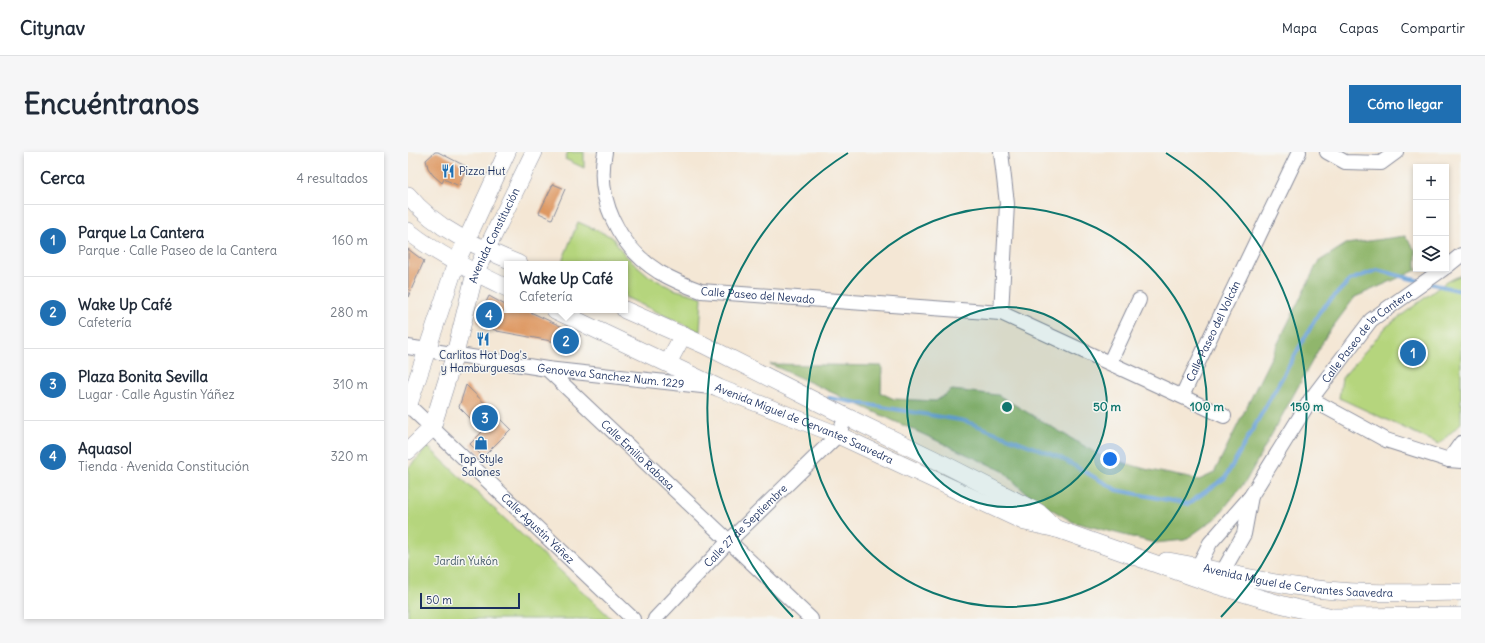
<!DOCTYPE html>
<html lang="es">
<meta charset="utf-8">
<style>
body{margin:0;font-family:Delius,sans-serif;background:#f6f6f7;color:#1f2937}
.controls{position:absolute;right:12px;top:12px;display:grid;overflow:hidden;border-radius:0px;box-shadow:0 2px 6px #0003}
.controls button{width:36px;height:36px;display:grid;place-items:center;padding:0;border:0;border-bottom:1px solid #e0e1e3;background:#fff;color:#1f2937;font:20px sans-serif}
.scale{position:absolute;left:12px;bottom:10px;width:100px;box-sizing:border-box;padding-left:4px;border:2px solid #1b2f5e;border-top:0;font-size:11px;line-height:14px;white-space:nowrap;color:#1b2f5e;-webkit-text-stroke:3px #f6f6f2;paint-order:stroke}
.you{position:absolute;left:702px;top:307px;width:14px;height:14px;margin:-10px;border:3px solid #fff;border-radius:50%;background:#1a73e8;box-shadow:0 0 0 6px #1a73e833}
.badge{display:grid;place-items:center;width:26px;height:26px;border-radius:50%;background:#1f6fb2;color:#fff;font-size:13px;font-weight:700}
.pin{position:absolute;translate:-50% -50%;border:2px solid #fff;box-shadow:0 1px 4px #0006}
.popup{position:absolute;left:96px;top:109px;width:124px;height:52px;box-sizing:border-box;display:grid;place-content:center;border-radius:0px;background:#fff;filter:drop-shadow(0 1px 3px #0005);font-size:13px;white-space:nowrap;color:#747a83}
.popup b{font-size:15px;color:#1f2937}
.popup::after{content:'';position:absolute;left:50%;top:100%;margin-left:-8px;border:8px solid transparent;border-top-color:#fff}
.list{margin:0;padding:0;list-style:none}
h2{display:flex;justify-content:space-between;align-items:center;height:52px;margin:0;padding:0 16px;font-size:17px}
h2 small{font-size:13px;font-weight:400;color:#747a83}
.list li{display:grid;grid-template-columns:26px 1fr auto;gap:12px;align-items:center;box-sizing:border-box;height:72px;padding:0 16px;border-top:1px solid #e0e1e3}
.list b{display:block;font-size:15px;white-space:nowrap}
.list p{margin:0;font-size:13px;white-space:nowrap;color:#747a83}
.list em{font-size:13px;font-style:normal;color:#747a83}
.icon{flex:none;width:22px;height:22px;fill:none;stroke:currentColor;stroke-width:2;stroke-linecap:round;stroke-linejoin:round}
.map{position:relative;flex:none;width:1053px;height:467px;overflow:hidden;border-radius:0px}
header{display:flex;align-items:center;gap:24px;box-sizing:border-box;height:56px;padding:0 20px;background:#fff;border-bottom:1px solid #e0e1e3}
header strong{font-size:19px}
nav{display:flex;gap:22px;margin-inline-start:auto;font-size:14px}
.intro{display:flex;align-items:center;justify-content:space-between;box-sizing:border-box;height:96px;padding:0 24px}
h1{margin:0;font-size:28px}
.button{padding:10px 18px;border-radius:0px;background:#1f6fb2;color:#fff;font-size:14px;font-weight:700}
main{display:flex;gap:24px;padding:0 24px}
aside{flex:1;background:#fff;border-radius:0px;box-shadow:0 2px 6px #0003}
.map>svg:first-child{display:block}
.green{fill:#b5d57d;stroke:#68826e}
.forest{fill:#90b66c;stroke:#567265}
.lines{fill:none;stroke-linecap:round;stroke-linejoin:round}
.stream{stroke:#6aa2d9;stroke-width:4}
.building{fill:#de9964}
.minor-casing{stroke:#888b9a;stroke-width:16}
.tertiary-casing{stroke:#888b9a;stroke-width:18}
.minor{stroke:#fff;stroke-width:14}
.tertiary{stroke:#fff;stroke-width:17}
.ring{fill:none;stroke:#0f766e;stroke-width:2}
.labels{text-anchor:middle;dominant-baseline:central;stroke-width:3;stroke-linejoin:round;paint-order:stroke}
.poi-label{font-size:11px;fill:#1b2f5e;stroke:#f6f6f2}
.street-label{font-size:11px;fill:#1b2f5e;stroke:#f6f6f2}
.park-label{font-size:11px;fill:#425866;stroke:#f6f6f2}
.centre{fill:#0f766e;stroke:#f6f6f2;stroke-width:2}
.ring-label{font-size:12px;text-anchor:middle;font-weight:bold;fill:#0f766e;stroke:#f6f6f2;stroke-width:3;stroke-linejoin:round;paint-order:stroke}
</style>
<header>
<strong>Citynav</strong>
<nav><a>Mapa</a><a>Capas</a><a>Compartir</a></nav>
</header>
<div class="intro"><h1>Encuéntranos</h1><a class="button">Cómo llegar</a></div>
<main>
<aside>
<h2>Cerca<small>4 resultados</small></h2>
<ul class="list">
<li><span class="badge">1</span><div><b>Parque La Cantera</b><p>Parque · Calle Paseo de la Cantera</p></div><em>160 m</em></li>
<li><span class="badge">2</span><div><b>Wake Up Café</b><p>Cafetería</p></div><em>280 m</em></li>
<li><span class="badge">3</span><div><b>Plaza Bonita Sevilla</b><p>Lugar · Calle Agustín Yáñez</p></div><em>310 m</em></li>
<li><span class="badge">4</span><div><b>Aquasol</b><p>Tienda · Avenida Constitución</p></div><em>320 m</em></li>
</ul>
</aside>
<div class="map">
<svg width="1053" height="467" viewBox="0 0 1053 467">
<rect width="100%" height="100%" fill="#f6f6f2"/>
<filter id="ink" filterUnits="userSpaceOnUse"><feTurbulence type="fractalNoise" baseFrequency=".025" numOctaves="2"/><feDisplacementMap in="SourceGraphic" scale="8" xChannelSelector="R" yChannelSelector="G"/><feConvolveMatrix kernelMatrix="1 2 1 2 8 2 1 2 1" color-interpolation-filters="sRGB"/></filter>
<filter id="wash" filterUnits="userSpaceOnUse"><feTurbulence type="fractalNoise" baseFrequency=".012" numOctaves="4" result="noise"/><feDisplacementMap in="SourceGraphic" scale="16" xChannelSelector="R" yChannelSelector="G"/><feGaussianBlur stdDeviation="0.9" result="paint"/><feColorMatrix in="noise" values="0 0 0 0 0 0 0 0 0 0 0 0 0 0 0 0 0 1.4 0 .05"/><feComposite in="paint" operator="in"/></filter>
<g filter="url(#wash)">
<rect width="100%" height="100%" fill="#f4e7d5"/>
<!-- green -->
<g class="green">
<polygon points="160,0 176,0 176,16 157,7"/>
<polygon points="170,70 204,85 217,103 241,124 265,137 294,145 292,180 217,145 217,112 153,112"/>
<polygon points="1053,123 1053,271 1031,292 931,246 934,226 978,175 1038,130"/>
<polygon points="20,295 204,467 0,467 0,316"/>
</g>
<!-- forest -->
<polygon class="forest" points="997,84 1008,99 1008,117 1011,117 947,145 918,184 838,329 809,365 777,388 747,391 665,370 621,344 595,319 362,212 474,214 473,241 486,247 528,249 544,238 590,243 693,304 737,317 791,328 806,321 910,110 938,92"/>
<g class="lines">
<!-- stream -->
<g class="stream">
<polyline points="1020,131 1053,139"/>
<polyline points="421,246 557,269 651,305 709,338 780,352 817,326 912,159 942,128 969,118 1012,129"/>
</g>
</g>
<g id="blocks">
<!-- building -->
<g class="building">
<polygon points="27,0 30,0 59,15 51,34 36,27 34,31 25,23 20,16 18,8"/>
<polygon points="145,32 157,37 144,67 131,61"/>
<polygon points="0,97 16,109 0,145"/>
<polygon points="81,144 99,154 99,158 118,158 172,183 170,194 89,179 69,169"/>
<polygon points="58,233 103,277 75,305 62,292 75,279 51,255"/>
</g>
</g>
</g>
<g filter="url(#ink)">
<use href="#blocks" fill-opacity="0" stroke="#888b9a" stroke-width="1"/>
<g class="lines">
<!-- minor casing -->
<g class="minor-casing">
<g id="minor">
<path id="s1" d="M197 0C187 47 211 95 251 120 265 128 279 134 293 139L593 161 816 264"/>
<polyline points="593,0 599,52 593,161"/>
<polyline points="919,0 937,10 973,11 988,0"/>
<polyline points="1038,115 1053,103"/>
<path id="s2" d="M0 195 139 217 303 235"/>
<polyline points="702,210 731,148"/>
<path id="s3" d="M139 217 403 467"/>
<path id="s4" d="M774 244 891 0"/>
<polyline points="903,247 978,288 1041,308 1053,309"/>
<path id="s5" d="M0 253 225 467"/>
<polyline points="1041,308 1053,291"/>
<path id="s6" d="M786 423 802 391 843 344 903 247 963 168 1035 117"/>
<polyline points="810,428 836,382 843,344"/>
<path id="s7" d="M247 467 320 390 430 283 438 265"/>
</g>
</g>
<!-- tertiary casing -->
<g class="tertiary-casing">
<g id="tertiary">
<path d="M0 43C28 78 70 95 111 112"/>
<path d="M0 79C30 103 64 119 99 136"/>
<path id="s8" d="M147 158 311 236 430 283 617 370 649 377 808 433 872 452 924 465 1053 464"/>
<polyline points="217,158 296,193 433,262 534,311 630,360 648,377"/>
<polyline points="260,211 275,183"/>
<polyline points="0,255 48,111 99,0"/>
<path id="s9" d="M0 299 24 276 47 202 67 121 126 0"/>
<path id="s10" d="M758 409C801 415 843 428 886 434 941 443 998 441 1053 440"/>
</g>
</g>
<!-- minor -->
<use href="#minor" class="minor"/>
<!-- tertiary -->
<use href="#tertiary" class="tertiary"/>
</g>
</g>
<!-- distance rings -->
<circle cx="599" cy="255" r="100" fill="#0f766e" fill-opacity=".12"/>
<g class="ring">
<circle cx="599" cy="255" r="100"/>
<circle cx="599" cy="255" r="200"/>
<path d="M385 465A300 300 0 0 1 440 1M758 1A300 300 0 0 1 813 465"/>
</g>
<!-- icons -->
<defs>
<g id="restaurant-bare" transform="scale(1.08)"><path d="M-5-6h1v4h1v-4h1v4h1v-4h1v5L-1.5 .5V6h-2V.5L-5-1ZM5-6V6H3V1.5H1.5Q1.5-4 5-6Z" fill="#1f6fb2" stroke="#f6f6f2" stroke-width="2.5" paint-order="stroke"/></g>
<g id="shop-bare" transform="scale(1.08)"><path d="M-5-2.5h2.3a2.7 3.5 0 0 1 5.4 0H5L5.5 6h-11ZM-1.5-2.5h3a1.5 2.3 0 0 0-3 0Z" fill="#1f6fb2" stroke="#f6f6f2" stroke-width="2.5" paint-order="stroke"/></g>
</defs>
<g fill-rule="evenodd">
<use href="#restaurant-bare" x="40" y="19"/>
<use href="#restaurant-bare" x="75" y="187"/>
<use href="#shop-bare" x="73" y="291"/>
</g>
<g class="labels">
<!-- poi labels -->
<g class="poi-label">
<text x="51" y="19" text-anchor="start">Pizza Hut</text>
<text x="75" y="203">Carlitos Hot Dog's<tspan x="75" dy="13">y Hamburguesas</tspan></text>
<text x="73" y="307">Top Style<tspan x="73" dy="13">Salones</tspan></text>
</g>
<!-- street labels -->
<g class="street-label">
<text stroke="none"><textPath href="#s9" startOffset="236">Avenida Constitución</textPath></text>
<text stroke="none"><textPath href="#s1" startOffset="243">Calle Paseo del Nevado</textPath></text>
<text stroke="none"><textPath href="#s4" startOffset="72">Calle Paseo del Volcán</textPath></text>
<text stroke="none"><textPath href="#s6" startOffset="297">Calle Paseo de la Cantera</textPath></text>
<text stroke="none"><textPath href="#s2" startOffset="205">Genoveva Sanchez Num. 1229</textPath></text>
<text stroke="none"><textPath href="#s8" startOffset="274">Avenida Miguel de Cervantes Saavedra</textPath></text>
<text stroke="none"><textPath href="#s3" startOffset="125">Calle Emilio Rabasa</textPath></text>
<text stroke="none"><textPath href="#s7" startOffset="130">Calle 27 de Septiembre</textPath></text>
<text stroke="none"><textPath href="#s5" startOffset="179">Calle Agustín Yáñez</textPath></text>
<text stroke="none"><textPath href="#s10" startOffset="134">Avenida Miguel de Cervantes Saavedra</textPath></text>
</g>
<!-- park labels -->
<g class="park-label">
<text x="58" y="409">Jardín Yukón</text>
</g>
</g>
<circle cx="599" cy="255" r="6" class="centre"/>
<g class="ring-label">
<text x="699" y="259">50 m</text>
<text x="799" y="259">100 m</text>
<text x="899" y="259">150 m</text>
</g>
</svg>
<div class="controls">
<button>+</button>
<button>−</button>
<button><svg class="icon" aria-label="layers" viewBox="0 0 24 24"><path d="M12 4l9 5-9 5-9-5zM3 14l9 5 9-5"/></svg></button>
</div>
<div class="scale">50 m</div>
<div class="you"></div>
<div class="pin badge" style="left:1005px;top:201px">1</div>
<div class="pin badge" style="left:158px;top:189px">2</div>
<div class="popup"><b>Wake Up Café</b>Cafetería</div>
<div class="pin badge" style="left:77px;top:266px">3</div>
<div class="pin badge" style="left:81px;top:163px">4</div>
</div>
</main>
